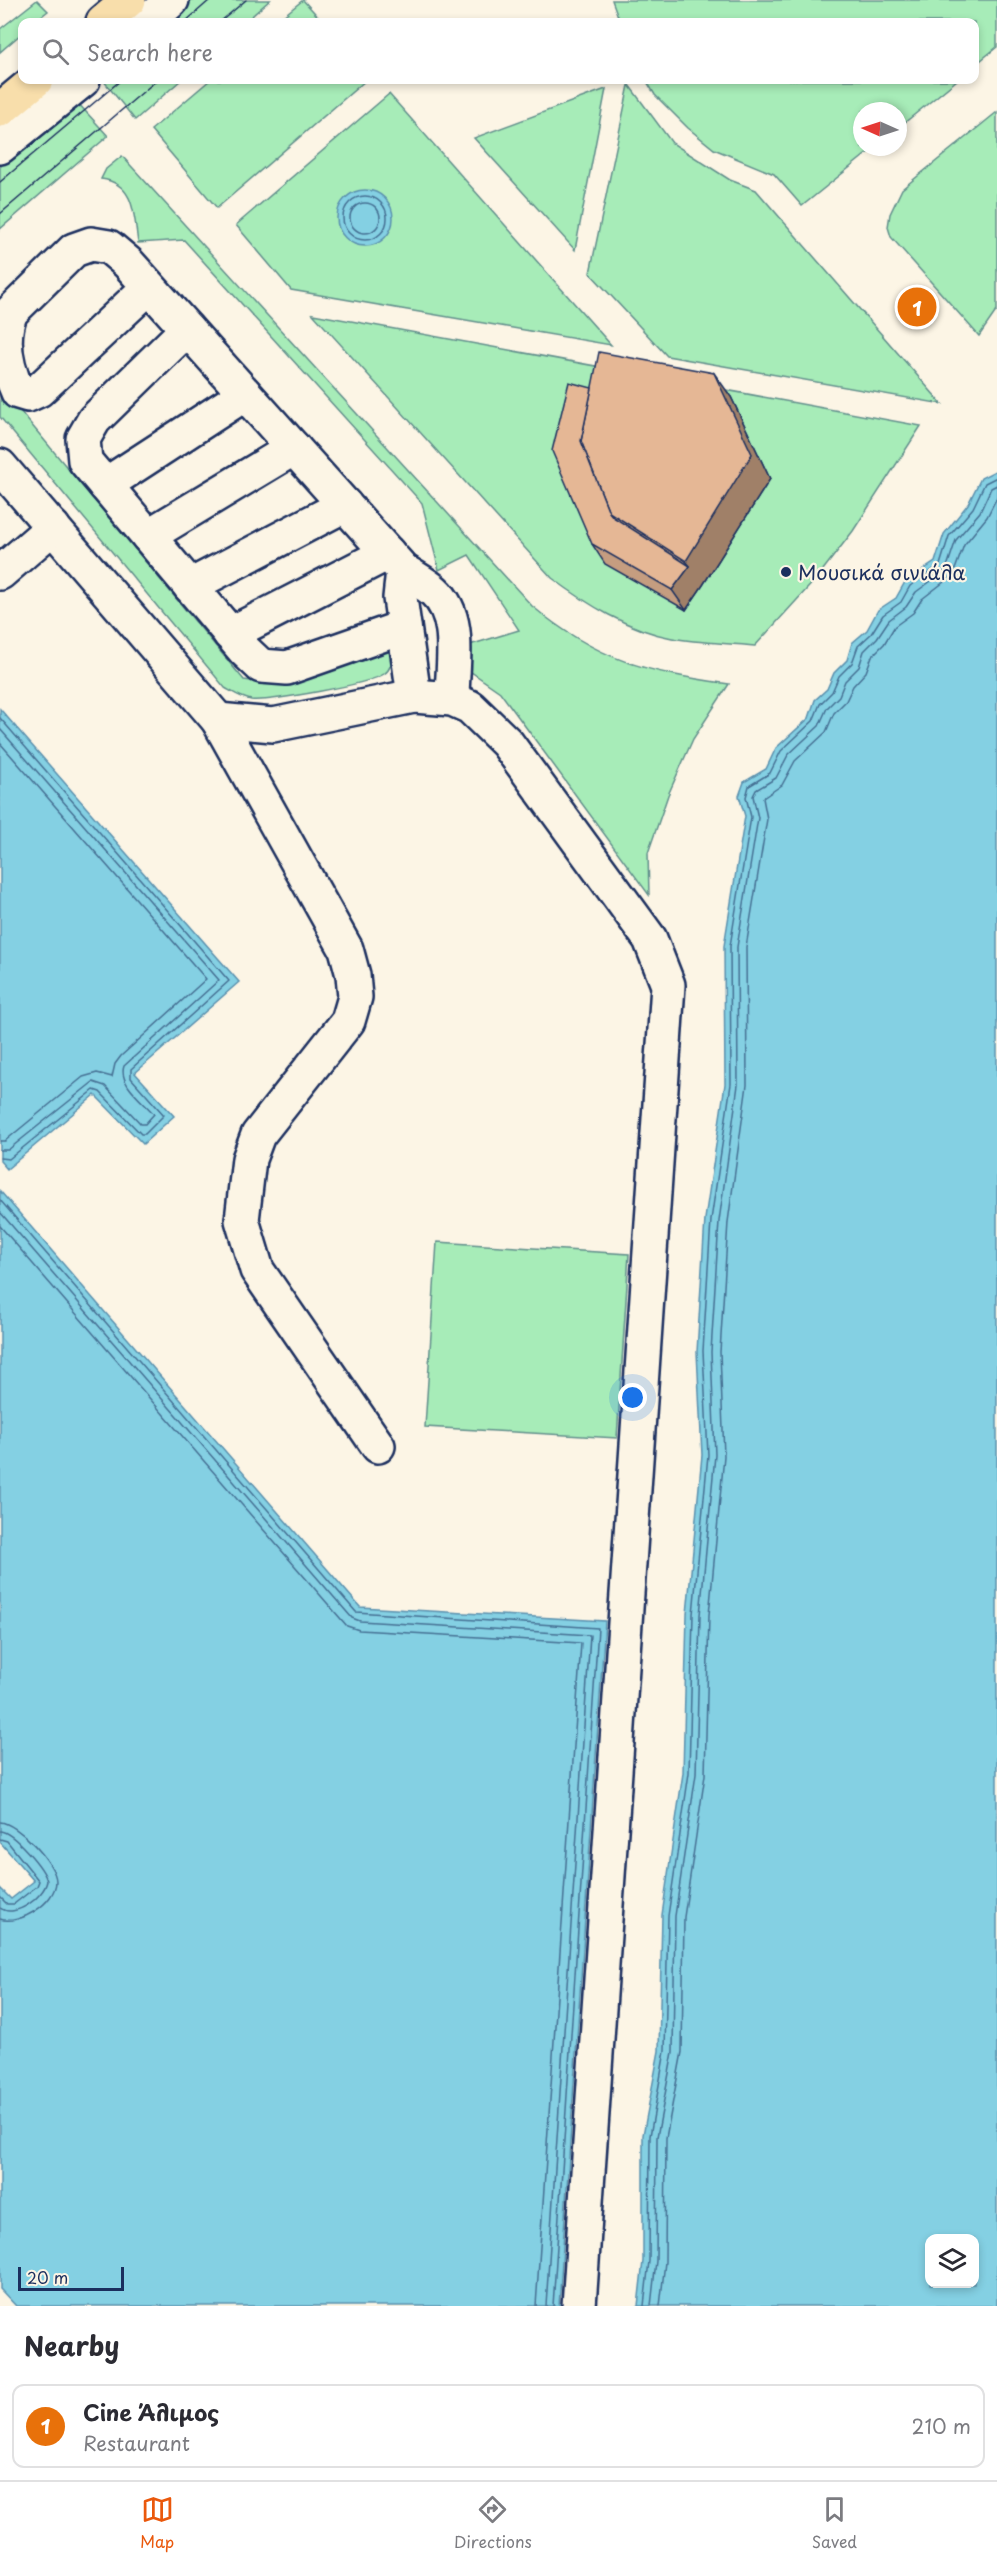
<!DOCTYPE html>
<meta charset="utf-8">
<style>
body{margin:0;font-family:"Playpen Sans",sans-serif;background:#f7f7f7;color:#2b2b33}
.controls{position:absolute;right:18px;bottom:18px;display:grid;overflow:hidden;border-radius:12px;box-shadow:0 3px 9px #0003}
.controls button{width:54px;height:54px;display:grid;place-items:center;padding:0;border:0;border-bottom:2px solid #e1e1e2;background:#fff;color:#2b2b33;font:30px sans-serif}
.compass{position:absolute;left:853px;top:102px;width:54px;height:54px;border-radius:50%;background:#fff;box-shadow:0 3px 9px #0003;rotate:273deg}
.scale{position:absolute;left:18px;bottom:15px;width:106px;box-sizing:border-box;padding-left:6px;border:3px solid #1b2f5e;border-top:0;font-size:16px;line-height:21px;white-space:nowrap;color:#1b2f5e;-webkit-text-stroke:4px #fcf5e5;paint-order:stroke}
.you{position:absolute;left:633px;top:1398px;width:21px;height:21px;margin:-15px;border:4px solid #fff;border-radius:50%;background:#1a73e8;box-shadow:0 0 0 9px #1a73e833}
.badge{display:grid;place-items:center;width:39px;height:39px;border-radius:50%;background:#ea580c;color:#fff;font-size:20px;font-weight:700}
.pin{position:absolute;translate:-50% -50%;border:3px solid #fff;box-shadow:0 2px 6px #0006}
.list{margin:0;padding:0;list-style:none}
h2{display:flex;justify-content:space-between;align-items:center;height:78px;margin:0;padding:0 24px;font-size:26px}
h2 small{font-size:20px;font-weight:400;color:#7c7c81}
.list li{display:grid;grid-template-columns:39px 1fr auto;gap:18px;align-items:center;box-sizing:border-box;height:84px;margin:0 12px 12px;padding:0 12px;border:2px solid #e1e1e2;border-radius:12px}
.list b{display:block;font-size:22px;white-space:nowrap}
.list p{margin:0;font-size:20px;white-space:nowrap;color:#7c7c81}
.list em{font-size:20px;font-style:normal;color:#7c7c81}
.icon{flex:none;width:33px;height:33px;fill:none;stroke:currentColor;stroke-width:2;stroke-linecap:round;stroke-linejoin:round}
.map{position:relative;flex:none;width:997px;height:2306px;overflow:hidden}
.search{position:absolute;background:#fff;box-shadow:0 3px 9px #0003;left:18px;right:18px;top:18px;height:66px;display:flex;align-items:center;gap:15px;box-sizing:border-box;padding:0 21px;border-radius:12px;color:#7c7c81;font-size:22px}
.sheet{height:174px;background:#fff}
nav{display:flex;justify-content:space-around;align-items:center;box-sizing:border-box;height:84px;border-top:2px solid #e1e1e2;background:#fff;font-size:16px;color:#7c7c81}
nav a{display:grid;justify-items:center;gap:3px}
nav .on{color:#ea580c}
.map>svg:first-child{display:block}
.green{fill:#a7ecb8;stroke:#618e8b;stroke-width:1.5}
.water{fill:#84d0e3;stroke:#5a90ae;stroke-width:1.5;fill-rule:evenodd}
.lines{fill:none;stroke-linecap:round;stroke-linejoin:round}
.shore{stroke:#456f93;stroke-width:1.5}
.minor-casing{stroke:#1b2f5e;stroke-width:38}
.highway-casing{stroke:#1b2f5e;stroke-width:38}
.minor{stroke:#fcf5e5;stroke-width:33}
.highway{stroke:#f8deab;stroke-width:33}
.tram{stroke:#1b2f5e;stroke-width:1.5}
.wall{fill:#c59d80;stroke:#1b2f5e;stroke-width:1.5}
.shaded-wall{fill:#a08068;stroke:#1b2f5e;stroke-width:1.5}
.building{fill:#e5b795;stroke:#1b2f5e;stroke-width:1.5}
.poi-dot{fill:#1b2f5e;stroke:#fcf5e5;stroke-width:2}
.labels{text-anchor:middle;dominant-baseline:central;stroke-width:4.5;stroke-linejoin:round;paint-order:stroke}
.poi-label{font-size:20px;fill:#1b2f5e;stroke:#fcf5e5;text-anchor:start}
</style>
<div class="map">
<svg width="997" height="2306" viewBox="0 0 997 2306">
<rect width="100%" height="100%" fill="#fcf5e5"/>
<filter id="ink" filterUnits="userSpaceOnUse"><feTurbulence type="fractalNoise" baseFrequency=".0167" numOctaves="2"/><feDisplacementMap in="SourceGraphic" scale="12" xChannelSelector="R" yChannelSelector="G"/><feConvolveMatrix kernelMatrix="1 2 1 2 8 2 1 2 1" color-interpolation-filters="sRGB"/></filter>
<g filter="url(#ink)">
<!-- green -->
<g class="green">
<polygon points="37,0 48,11 34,22 22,22 22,33 0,52 0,29"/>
<polygon points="187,0 270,0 245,22 161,22"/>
<polygon points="303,0 323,22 276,22"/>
<polygon points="612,0 997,0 997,47 975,65 974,22 620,22"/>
<polygon points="103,80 181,80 135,120"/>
<polygon points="210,80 366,80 217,208 151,130"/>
<polygon points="646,80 957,80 898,128 898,111 862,111 862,147 875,147 802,206 774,174 714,149 688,128 655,95"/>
<polygon points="629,85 672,143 730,180 756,190 942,404 667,356 590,273"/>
<polygon points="606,89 575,250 474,138"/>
<polygon points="389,94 611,345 291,290 236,225"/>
<polygon points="76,101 108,136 0,229 0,167"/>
<polygon points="997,112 997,310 979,336 891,237 888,227 890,214 902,189"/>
<path d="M122 156 532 606C598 661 647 672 729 684L693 739 668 795 648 853 649 895 500 692 467 669 463 647 519 630 469 555 439 570 422 503 184 240 138 243C134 215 135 183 101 179L106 169Z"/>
<path d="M313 314 921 426 853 531 816 579 755 646C728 643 699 643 672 638 628 630 587 604 552 578Z"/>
<path d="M0 387 244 680 267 683 292 678 388 647 393 654C392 662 391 669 384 674 370 684 268 702 251 700 241 698 234 693 225 688L0 417Z"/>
<polygon points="437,1242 629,1254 617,1438 425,1427"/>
</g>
<!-- water -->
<g class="water">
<circle cx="365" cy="218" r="28"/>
<path d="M997 470V2306H638L643 2261V2135L659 2051 662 1915 683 1773 687 1614 702 1455 697 1352 705 1219 725 1084 724 946 745 816 739 796 744 782 766 769 776 748 809 718 815 700 827 689 834 673 847 660 852 643 867 630 878 610 896 598 905 582 935 562 944 534 968 504 981 478ZM974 2238V2284H930V2238Z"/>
<polygon points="0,709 239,982 135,1073 174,1116 143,1144 95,1095 7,1169 0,1161"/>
<polygon points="0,1191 360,1607 605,1621 559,2306 16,2306 0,2289 0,1888 11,1899 34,1881 0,1842"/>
</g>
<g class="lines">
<!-- shore -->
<g class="shore">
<circle cx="365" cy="218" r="22"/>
<circle cx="365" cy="218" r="15"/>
<polyline points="0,718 229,981 131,1069 131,1078 164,1115 145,1134 141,1134 100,1092 94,1090 9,1159 0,1158"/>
<path d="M0 729 219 980 124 1066C118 1084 143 1101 154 1114L145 1124H141L105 1086 93 1082 8 1150H0"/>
<polyline points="0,743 206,979 121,1056 115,1064 112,1077 97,1073 83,1077 5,1141 0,1141"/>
<polyline points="0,1200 356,1612 598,1628 553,2306"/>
<polyline points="0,1212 352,1618 360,1621 590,1635 546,2306"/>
<polyline points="0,1226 347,1626 359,1630 581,1643 536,2306"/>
<path d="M0 1822C17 1823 56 1863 56 1881 56 1903 19 1926 0 1919"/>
<path d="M0 1831C13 1832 44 1868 47 1881 44 1897 15 1919 0 1908"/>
<polyline points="0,1839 7,1841 39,1881 37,1886 14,1904 7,1904 0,1897"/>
<polyline points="644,2306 649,2261 650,2136 665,2051 668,1916 689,1773 693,1614 708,1455 703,1351 711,1220 731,1084 730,946 751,817 746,797 749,786 770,773 781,751 813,721 820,704 832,692 839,676 852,663 858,646 871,634 883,615 901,602 910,586 940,565 949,536 973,508 985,483 997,477"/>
<polyline points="651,2306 656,2261 657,2137 673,2052 675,1916 696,1774 700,1615 715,1455 711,1352 719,1221 738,1085 737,947 758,818 753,796 756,790 776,778 788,755 819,726 827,708 839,696 845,681 859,667 864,651 877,638 889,620 906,607 916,592 946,570 956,540 980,512 991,488 997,485"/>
<polyline points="660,2306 665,2262 666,2138 682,2052 684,1917 705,1775 709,1615 724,1456 720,1352 728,1222 747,1085 746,947 767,819 763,798 782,785 795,761 826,732 834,713 846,701 853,686 866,672 872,656 884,644 895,626 913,613 922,599 953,575 964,545 987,517 997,497"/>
</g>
<!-- minor casing -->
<g class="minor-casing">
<g id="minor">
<polyline points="147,22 172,0"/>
<polyline points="0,147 83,80"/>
<path d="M149 287 39 390 28 395 18 392C6 366 0 338 11 312L74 250 91 244 109 247 128 263 403 570C413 577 425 583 434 591 463 617 452 664 452 699"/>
<polyline points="187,329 94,420 83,439 85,461 244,650 261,666 287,668 404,627"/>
<polyline points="0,466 218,720 346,949 353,975 355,997 348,1021 258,1135 249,1159 242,1220 257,1270 378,1446"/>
<polyline points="105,485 245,394"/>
<polyline points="148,536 294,448"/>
<polyline points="403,570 400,598 414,696"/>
<polyline points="0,573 53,527"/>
<polyline points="190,586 345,505"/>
<polyline points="230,634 388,553"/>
<polyline points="218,720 273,725 414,696 452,699 470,707 507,743 650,939 668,985 579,2306"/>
</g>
</g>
<!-- highway casing -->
<g class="highway-casing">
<g id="highway">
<polyline points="103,22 129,0"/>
<polyline points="0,110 36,80"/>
</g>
</g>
<!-- minor -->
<use href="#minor" class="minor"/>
<!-- highway -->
<use href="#highway" class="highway"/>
<!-- tram -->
<g class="tram">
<polyline points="185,22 210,0"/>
<polyline points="220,22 246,0"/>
<polyline points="0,182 121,80"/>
<polyline points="0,214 157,80"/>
</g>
</g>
<!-- wall -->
<polygon class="wall" points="592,388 731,397 770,479 703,585 686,610 605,564 592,544"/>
<!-- shaded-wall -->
<polygon class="shaded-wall" points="714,373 731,397 770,479 703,585 686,610 672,590 690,566 686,561"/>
<!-- building -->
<g class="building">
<polygon points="599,352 714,373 752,454 686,561 609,512 581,441"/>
<polygon points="569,382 592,388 581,441 609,512 613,517 690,566 672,590 592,544 552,451"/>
</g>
</g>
<!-- markers -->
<circle class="poi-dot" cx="786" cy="572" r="6"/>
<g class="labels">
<!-- poi labels -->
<g class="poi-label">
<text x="798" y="572">Μουσικά σινιάλα</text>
</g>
</g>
</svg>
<div class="controls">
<button><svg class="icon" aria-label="layers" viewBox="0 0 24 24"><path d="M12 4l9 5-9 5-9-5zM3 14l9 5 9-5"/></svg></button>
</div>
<svg class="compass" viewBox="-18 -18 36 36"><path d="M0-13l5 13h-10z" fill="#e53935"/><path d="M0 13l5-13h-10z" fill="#7c7c81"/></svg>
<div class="scale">20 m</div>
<div class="you"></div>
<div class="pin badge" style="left:917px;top:307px;background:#e8710a">1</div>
<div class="search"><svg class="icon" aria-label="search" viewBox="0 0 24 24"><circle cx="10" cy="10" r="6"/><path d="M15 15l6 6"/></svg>Search here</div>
</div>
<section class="sheet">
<h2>Nearby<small></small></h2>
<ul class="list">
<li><span class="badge" style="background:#e8710a">1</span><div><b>Cine Άλιμος</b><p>Restaurant</p></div><em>210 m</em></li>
</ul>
</section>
<nav>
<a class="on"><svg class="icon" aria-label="map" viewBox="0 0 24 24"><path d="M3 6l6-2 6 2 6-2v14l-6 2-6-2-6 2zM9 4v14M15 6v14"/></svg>Map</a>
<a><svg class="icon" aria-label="directions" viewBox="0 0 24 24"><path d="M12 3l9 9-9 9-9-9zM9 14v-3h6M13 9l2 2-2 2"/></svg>Directions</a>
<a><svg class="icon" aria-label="saved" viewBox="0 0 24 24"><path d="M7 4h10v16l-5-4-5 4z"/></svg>Saved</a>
</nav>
